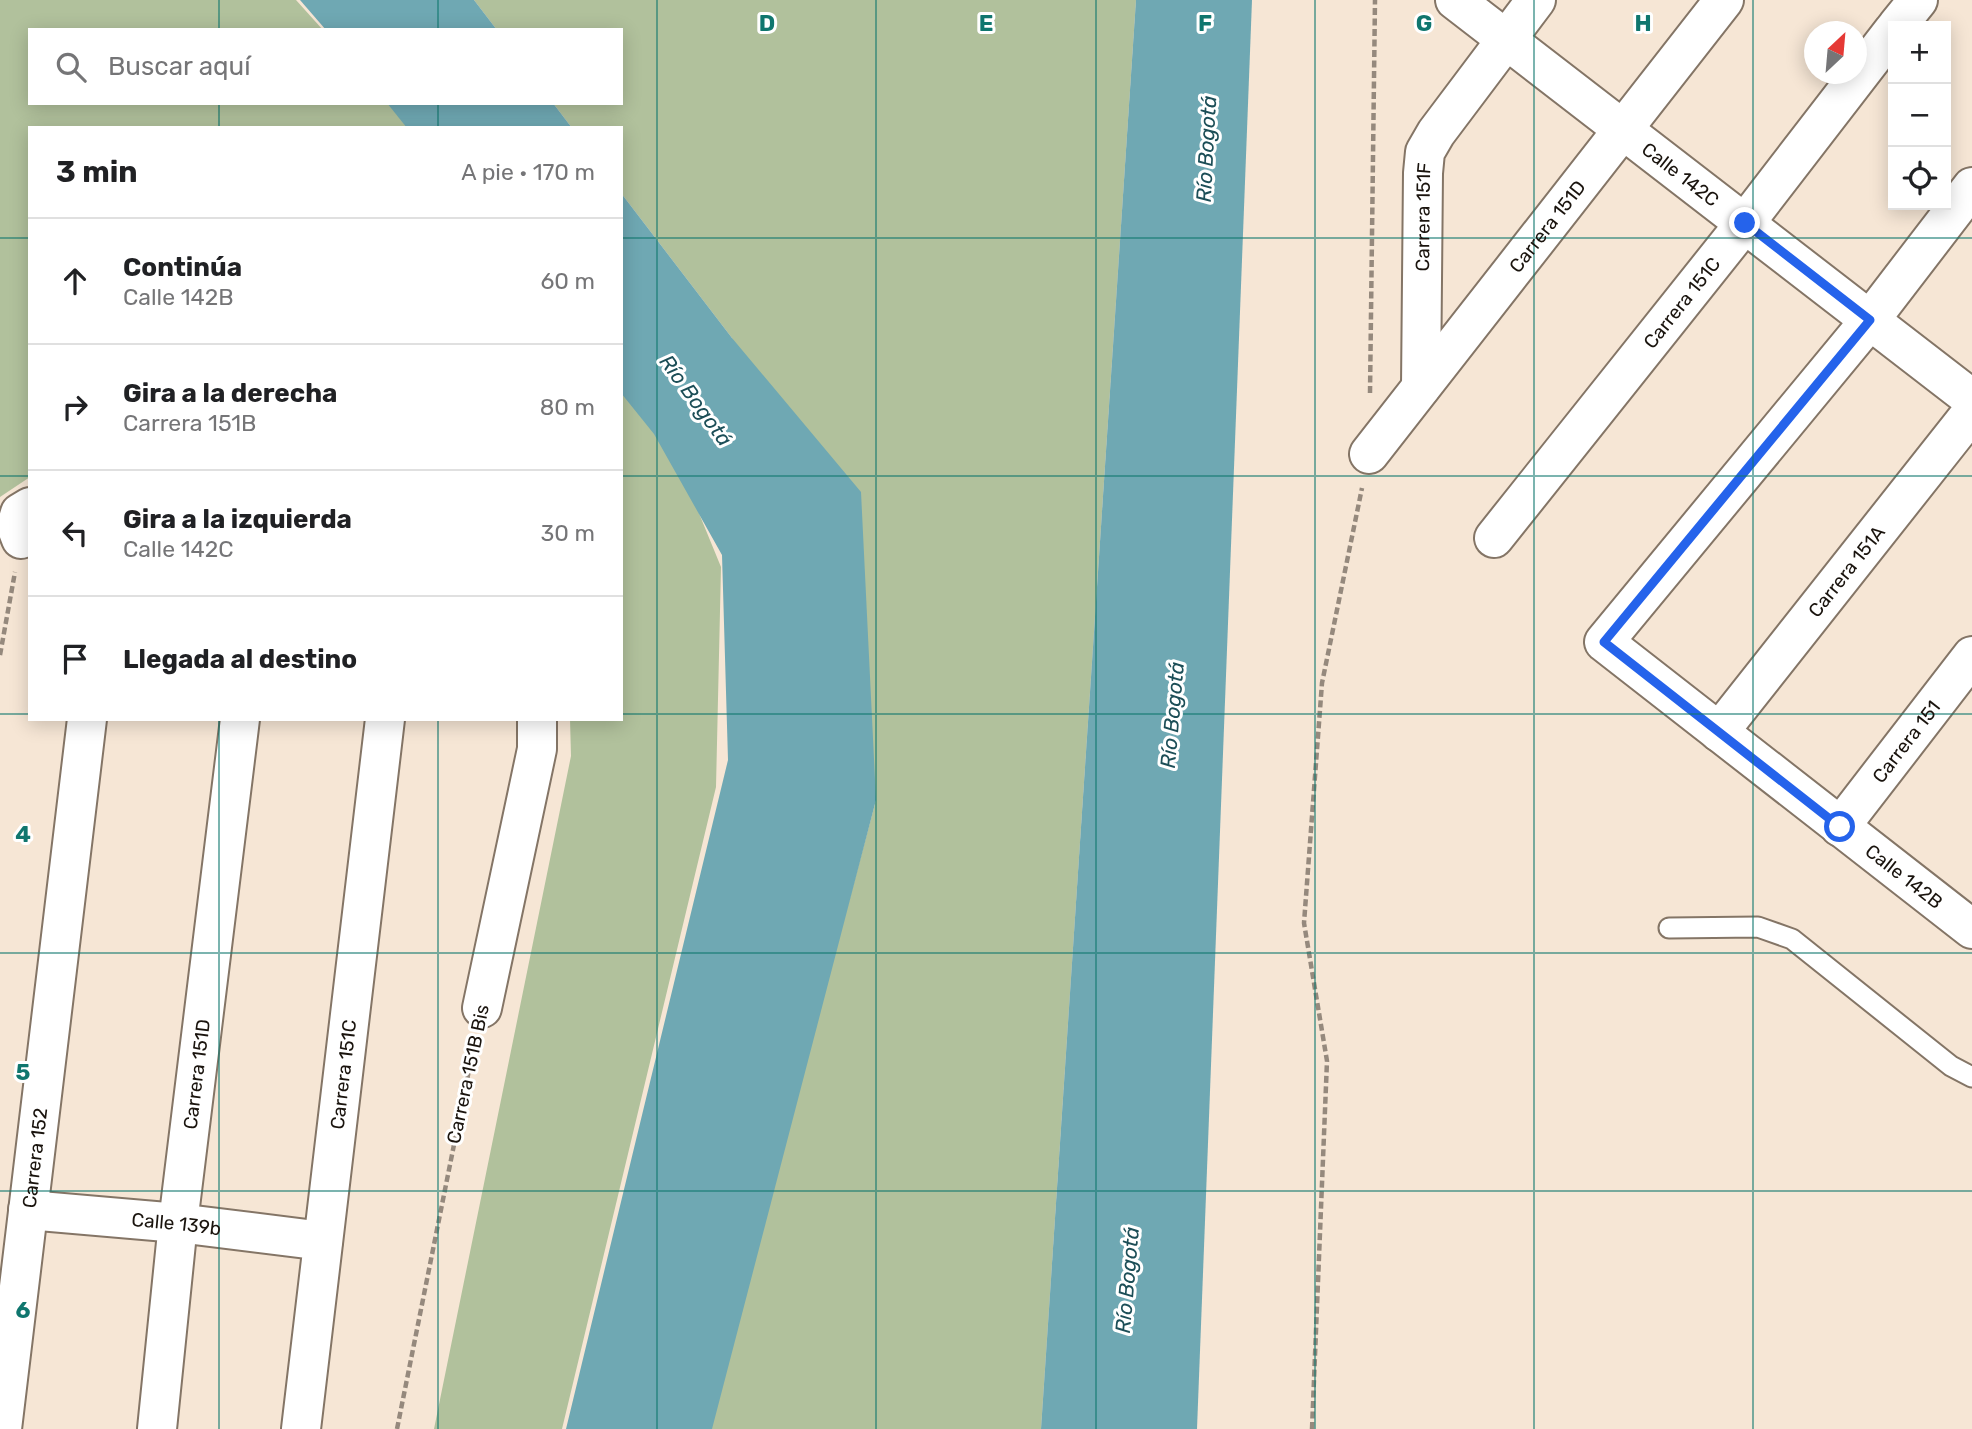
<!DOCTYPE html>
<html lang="es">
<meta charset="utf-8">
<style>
body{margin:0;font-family:Rubik,sans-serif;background:#f2f2f2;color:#202124}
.controls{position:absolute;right:21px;top:21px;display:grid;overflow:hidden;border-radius:0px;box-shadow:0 4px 18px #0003}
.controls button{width:63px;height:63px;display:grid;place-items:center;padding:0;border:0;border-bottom:2px solid #e0e0e0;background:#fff;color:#202124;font:35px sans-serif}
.compass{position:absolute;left:1804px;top:21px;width:63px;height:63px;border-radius:50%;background:#fff;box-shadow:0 4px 18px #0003;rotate:26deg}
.stop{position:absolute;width:21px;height:21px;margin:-16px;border:5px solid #2563eb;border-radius:50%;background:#fff}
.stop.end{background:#2563eb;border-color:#fff;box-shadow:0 2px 7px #0008}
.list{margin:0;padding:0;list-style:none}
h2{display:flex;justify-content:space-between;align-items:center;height:91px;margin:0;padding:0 28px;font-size:30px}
h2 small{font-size:23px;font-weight:400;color:#757577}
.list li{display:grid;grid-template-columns:46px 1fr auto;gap:21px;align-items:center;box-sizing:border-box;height:126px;padding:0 28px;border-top:2px solid #e0e0e0}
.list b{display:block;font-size:26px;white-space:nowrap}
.list p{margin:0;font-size:23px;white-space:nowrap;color:#757577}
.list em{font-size:23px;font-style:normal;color:#757577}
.icon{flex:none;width:38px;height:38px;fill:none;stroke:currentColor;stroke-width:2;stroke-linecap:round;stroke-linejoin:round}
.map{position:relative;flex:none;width:1972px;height:1429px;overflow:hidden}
.search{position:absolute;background:#fff;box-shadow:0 4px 18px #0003;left:28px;top:28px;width:595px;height:77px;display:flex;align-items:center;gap:18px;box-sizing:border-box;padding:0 24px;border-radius:0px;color:#757577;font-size:26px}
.panel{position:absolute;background:#fff;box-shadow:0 4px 18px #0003;left:28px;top:126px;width:595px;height:595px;border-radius:0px}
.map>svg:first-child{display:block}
.green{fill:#b1c19c}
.water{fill:#6fa8b3}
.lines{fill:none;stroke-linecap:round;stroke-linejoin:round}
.service-casing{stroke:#847566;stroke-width:23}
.minor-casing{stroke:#847566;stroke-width:42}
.path{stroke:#95897d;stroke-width:4.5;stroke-dasharray:7 3.5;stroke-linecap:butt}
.service{stroke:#fff;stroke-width:19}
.minor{stroke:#fff;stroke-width:38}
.route{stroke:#2563eb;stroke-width:9}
.grid{fill:none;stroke:#0f766e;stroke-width:2;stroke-opacity:0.55}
.labels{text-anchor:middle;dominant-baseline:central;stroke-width:6;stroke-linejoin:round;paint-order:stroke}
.street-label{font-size:19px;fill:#1a140e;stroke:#fff}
.water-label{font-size:21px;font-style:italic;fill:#1c4e57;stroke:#fff}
.grid-label{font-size:23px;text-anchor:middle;font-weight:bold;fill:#0f766e;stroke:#fff;stroke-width:6;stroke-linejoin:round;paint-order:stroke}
</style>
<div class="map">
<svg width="1972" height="1429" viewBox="0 0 1972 1429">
<rect width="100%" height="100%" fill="#f6e6d5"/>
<!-- green -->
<g class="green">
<polygon points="0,0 296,0 323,30 30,30 30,103 388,103 409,128 30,128 30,477 0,497"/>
<polygon points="474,0 1136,0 1041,1429 708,1429 876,800 732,338 621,193 621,128 572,128 553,103 621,103 621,30 497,30"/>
<polygon points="621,377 680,467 721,567 716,787 562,1429 434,1429 571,756 570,719 621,719"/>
</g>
<!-- water -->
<g class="water">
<polygon points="300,0 474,0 497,30 326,30"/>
<polygon points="1136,0 1252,0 1197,1429 1041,1429"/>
<polygon points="387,103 553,103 572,128 407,128"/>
<polygon points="621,193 732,338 861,492 876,800 712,1429 566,1429 728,760 722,555 654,434 621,393"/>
</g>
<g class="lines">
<!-- service casing -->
<g class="service-casing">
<polyline id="service" points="1669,928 1758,927 1792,939 1951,1066 1972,1077"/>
</g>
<!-- minor casing -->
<g class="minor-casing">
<g id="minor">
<path id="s1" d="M1455 0 1972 399"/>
<polyline points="1897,26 1918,0"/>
<path id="s2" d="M1972 187 1870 320 1604 642 1972 929"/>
<path id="s3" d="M1421 387 1423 173 1425 152 1436 133 1536 0"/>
<path id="s4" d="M1369 454 1724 0"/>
<path id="s5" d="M1494 538 1745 223 1893 31"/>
<polyline points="21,539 16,526 20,513 30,507"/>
<path id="s6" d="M1719 732 1972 412"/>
<path id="s7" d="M1840 827 1972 656"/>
<polyline points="482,1008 537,749 537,719"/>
<path id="s8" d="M28 1210 178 1223 323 1241"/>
<path id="s9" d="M2 1429 87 719"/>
<path id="s10" d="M157 1429 178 1223 240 719"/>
<path id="s11" d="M301 1429 385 719"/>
</g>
</g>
<!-- path -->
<g class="path">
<polyline points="1370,393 1375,0"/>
<polyline points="0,655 15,572"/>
<polyline points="397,1429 475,1040"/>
<polyline points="1312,1429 1327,1061 1304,923 1322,683 1362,488"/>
</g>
<!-- service -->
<use href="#service" class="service"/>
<!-- minor -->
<use href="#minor" class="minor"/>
</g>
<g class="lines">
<!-- route -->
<polyline class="route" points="1745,223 1870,320 1604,642 1840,827"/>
</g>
<!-- grid -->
<path class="grid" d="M219 0V30M438 0V30M657 0V1429M876 0V1429M1096 0V1429M1315 0V1429M1534 0V1429M1753 0V1429M219 103V128M438 103V128M0 238H30M621 238H1972M0 476H30M621 476H1972M0 714H30M621 714H1972M219 719V1429M438 719V1429M0 953H1972M0 1191H1972"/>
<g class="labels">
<!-- street labels -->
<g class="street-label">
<text stroke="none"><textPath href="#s1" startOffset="285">Calle 142C</textPath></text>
<text stroke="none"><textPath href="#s3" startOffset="170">Carrera 151F</textPath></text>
<text stroke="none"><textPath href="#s4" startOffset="289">Carrera 151D</textPath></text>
<text stroke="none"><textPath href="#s5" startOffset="301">Carrera 151C</textPath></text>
<text stroke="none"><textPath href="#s6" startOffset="205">Carrera 151A</textPath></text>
<text stroke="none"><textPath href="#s7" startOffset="108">Carrera 151</textPath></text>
<text stroke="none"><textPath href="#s2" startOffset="966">Calle 142B</textPath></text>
<text stroke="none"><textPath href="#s10" startOffset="357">Carrera 151D</textPath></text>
<text stroke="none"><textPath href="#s11" startOffset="357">Carrera 151C</textPath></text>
<text transform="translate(468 1074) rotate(-78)">Carrera 151B Bis</text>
<text stroke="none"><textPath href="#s9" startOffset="273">Carrera 152</textPath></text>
<text stroke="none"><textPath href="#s8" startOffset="149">Calle 139b</textPath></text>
</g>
<!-- water labels -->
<g class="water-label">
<text transform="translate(1206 149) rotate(-87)">Río Bogotá</text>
<text transform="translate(696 400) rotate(54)">Río Bogotá</text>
<text transform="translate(1172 715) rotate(-85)">Río Bogotá</text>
<text transform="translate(1127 1280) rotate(-85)">Río Bogotá</text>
</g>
</g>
<g class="grid-label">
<text x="767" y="31">D</text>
<text x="986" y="31">E</text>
<text x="1205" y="31">F</text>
<text x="1424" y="31">G</text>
<text x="1643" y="31">H</text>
<text x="23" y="842">4</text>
<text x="23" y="1080">5</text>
<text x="23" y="1318">6</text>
</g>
</svg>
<div class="controls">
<button>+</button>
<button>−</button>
<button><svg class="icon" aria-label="locate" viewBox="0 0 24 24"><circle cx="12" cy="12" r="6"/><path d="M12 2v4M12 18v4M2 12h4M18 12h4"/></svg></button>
</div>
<svg class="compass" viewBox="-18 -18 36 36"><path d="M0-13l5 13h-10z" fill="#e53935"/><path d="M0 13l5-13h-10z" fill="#757577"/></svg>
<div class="stop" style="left:1840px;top:827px"></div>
<div class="stop end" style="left:1745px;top:223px"></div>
<div class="search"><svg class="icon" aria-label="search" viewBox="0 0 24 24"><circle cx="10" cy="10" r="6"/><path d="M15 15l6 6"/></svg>Buscar aquí</div>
<section class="panel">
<h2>3 min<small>A pie · 170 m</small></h2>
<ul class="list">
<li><svg class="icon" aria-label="ahead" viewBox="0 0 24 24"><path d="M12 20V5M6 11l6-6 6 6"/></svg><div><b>Continúa</b><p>Calle 142B</p></div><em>60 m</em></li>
<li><svg class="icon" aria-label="right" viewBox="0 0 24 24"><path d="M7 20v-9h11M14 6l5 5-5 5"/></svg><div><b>Gira a la derecha</b><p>Carrera 151B</p></div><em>80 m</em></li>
<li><svg class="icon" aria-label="left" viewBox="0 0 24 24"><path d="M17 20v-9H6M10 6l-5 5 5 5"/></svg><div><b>Gira a la izquierda</b><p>Calle 142C</p></div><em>30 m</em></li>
<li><svg class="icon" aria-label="arrive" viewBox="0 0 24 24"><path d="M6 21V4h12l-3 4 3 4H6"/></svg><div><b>Llegada al destino</b></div></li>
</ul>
</section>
</div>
